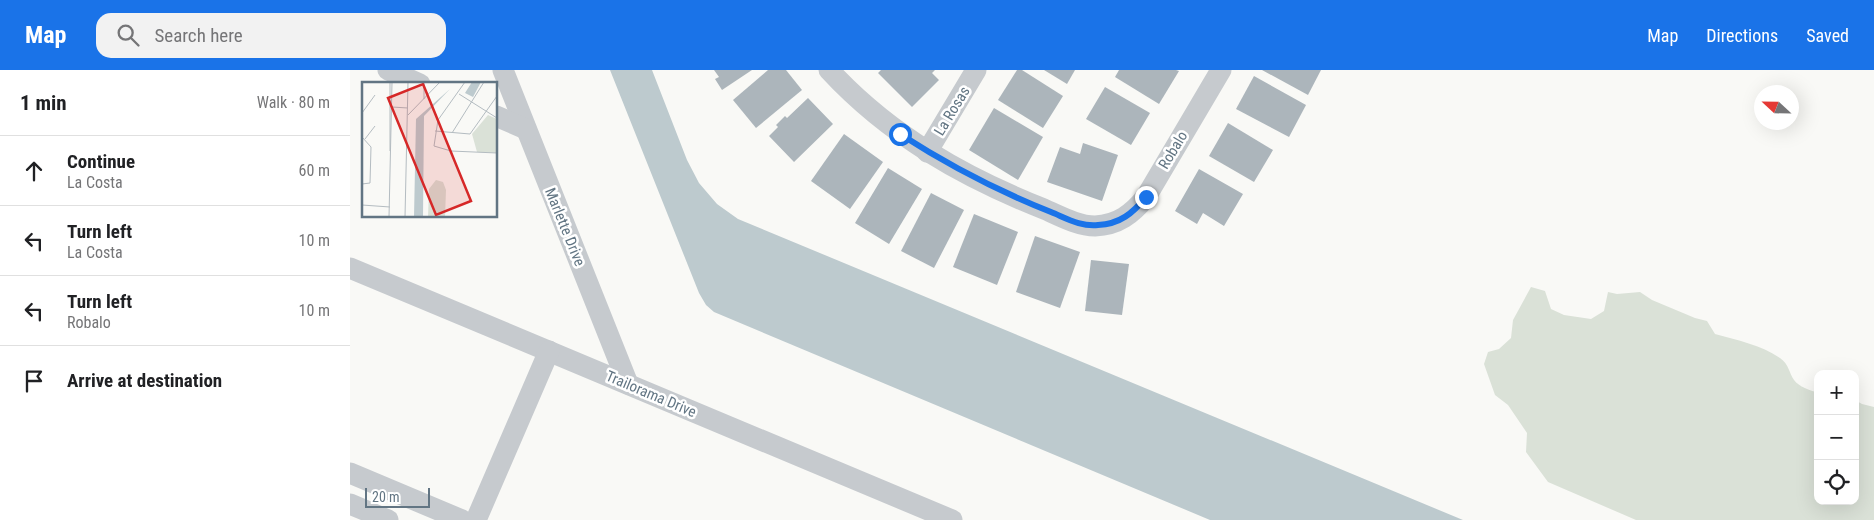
<!DOCTYPE html>
<meta charset="utf-8">
<style>
body{margin:0;font-family:"Roboto Condensed",sans-serif;background:#f2f2f2;color:#202124}
.controls{position:absolute;right:15px;bottom:15px;display:grid;overflow:hidden;border-radius:10px;box-shadow:0 5px 20px #0002}
.controls button{width:45px;height:45px;display:grid;place-items:center;padding:0;border:0;border-bottom:1px solid #e0e0e0;background:#fff;color:#202124;font:25px sans-serif}
.compass{position:absolute;left:1404px;top:15px;width:45px;height:45px;border-radius:50%;background:#fff;box-shadow:0 5px 20px #0002;rotate:292deg}
.scale{position:absolute;left:15px;bottom:12px;width:65px;box-sizing:border-box;padding-left:5px;border:2px solid #627583;border-top:0;font-size:14px;line-height:18px;white-space:nowrap;color:#627583;-webkit-text-stroke:4px #fff;paint-order:stroke}
.stop{position:absolute;width:15px;height:15px;margin:-11px;border:4px solid #1a73e8;border-radius:50%;background:#fff}
.stop.end{background:#1a73e8;border-color:#fff;box-shadow:0 1px 5px #0008}
.list{margin:0;padding:0;list-style:none}
h2{display:flex;justify-content:space-between;align-items:center;height:65px;margin:0;padding:0 20px;font-size:21px}
h2 small{font-size:16px;font-weight:400;color:#757577}
.list li{display:grid;grid-template-columns:32px 1fr auto;gap:15px;align-items:center;box-sizing:border-box;height:70px;padding:0 20px;border-top:1px solid #e0e0e0}
.list b{display:block;font-size:19px;white-space:nowrap}
.list p{margin:0;font-size:16px;white-space:nowrap;color:#757577}
.list em{font-size:16px;font-style:normal;color:#757577}
.icon{flex:none;width:28px;height:28px;fill:none;stroke:currentColor;stroke-width:2;stroke-linecap:round;stroke-linejoin:round}
.map{position:relative;flex:none;width:1524px;height:450px;overflow:hidden}
header{display:flex;align-items:center;gap:30px;box-sizing:border-box;height:70px;padding:0 25px;background:#1a73e8;color:#fff}
header strong{font-size:24px}
nav{display:flex;gap:28px;margin-inline-start:auto;font-size:18px}
.search{width:350px;height:45px;background:#f2f2f2;display:flex;align-items:center;gap:12px;box-sizing:border-box;padding:0 18px;border-radius:15px;color:#757577;font-size:19px}
main{display:flex}
aside{flex:1;background:#fff}
.map>svg:first-child{display:block}
.green{fill:#dae1d7}
.water{fill:#bdcace}
.building{fill:#acb5bb}
.lines{fill:none;stroke-linecap:round;stroke-linejoin:round}
.minor{stroke:#c6cace;stroke-width:21}
.route{stroke:#1a73e8;stroke-width:6}
.labels{text-anchor:middle;dominant-baseline:central;stroke-width:5;stroke-linejoin:round;paint-order:stroke}
.street-label{font-size:15px;fill:#627583;stroke:#fff}
.inset-road{fill:none;stroke:#b4bcc1;stroke-width:1}
.view{fill:#d62828;fill-opacity:0.15;stroke:#d62828;stroke-width:2.5}
.inset-edge{fill:none;stroke:#627583;stroke-width:2.5}
</style>
<header>
<strong>Map</strong>
<div class="search"><svg class="icon" aria-label="search" viewBox="0 0 24 24"><circle cx="10" cy="10" r="6"/><path d="M15 15l6 6"/></svg>Search here</div>
<nav><a>Map</a><a>Directions</a><a>Saved</a></nav>
</header>
<main>
<aside>
<h2>1 min<small>Walk · 80 m</small></h2>
<ul class="list">
<li><svg class="icon" aria-label="ahead" viewBox="0 0 24 24"><path d="M12 20V5M6 11l6-6 6 6"/></svg><div><b>Continue</b><p>La Costa</p></div><em>60 m</em></li>
<li><svg class="icon" aria-label="left" viewBox="0 0 24 24"><path d="M17 20v-9H6M10 6l-5 5 5 5"/></svg><div><b>Turn left</b><p>La Costa</p></div><em>10 m</em></li>
<li><svg class="icon" aria-label="left" viewBox="0 0 24 24"><path d="M17 20v-9H6M10 6l-5 5 5 5"/></svg><div><b>Turn left</b><p>Robalo</p></div><em>10 m</em></li>
<li><svg class="icon" aria-label="arrive" viewBox="0 0 24 24"><path d="M6 21V4h12l-3 4 3 4H6"/></svg><div><b>Arrive at destination</b></div></li>
</ul>
</aside>
<div class="map">
<svg width="1524" height="450" viewBox="0 0 1524 450">
<rect width="100%" height="100%" fill="#f9f9f6"/>
<!-- green -->
<path class="green" d="M1181 217 1195 221 1201 239 1214 245 1241 249 1254 241 1258 222 1267 224 1290 222 1302 230 1345 248 1357 251 1365 264C1387 270 1411 275 1430 288 1439 294 1439 303 1444 310 1449 317 1460 320 1468 323V431H1505V330L1512 334 1524 337V450H1286L1198 412 1176 382 1177 363 1158 335 1145 325 1134 294 1138 282 1149 279 1161 268 1163 250Z"/>
<!-- water -->
<polygon class="water" points="260,0 302,0 337,90 349,113 367,134 388,149 1113,450 860,450 364,242 356,235 349,223"/>
<!-- building -->
<g class="building">
<polygon points="364,0 402,0 372,20 365,9 369,7"/>
<polygon points="418,0 436,0 452,20 406,58 383,30"/>
<polygon points="531,0 585,0 582,3 589,10 562,37 528,3"/>
<polygon points="667,0 672,0 713,26 693,58 648,30"/>
<polygon points="694,0 725,0 717,14"/>
<polygon points="769,0 826,0 829,1 809,34 765,7"/>
<polygon points="912,0 971,0 958,25"/>
<polygon points="904,6 956,35 939,67 886,39"/>
<polygon points="755,17 800,43 781,75 736,49"/>
<polygon points="458,28 483,54 444,92 419,66 428,57 426,55 435,46 437,48"/>
<polygon points="644,38 693,67 668,110 619,80"/>
<polygon points="878,53 923,80 904,112 859,86"/>
<polygon points="494,64 533,92 500,139 461,111"/>
<polygon points="733,73 768,85 752,131 697,112 710,77 730,84"/>
<polygon points="538,98 572,119 539,174 505,153"/>
<polygon points="849,99 893,124 874,156 853,143 847,154 825,141"/>
<polygon points="581,123 614,140 584,198 551,181"/>
<polygon points="624,144 668,162 647,215 603,197"/>
<polygon points="685,166 730,182 710,238 666,222"/>
<polygon points="741,190 779,194 772,245 735,241"/>
</g>
<g class="lines">
<!-- minor -->
<g class="minor">
<polyline points="38,0 70,14"/>
<polyline points="153,0 278,314"/>
<path d="M479 0C539 65 613 107 694 139 710 146 728 156 745 156 768 155 782 144 796 127L871 0"/>
<polyline points="146,46 176,59"/>
<polyline points="577,82 626,0"/>
<polyline points="0,198 602,450"/>
<polyline points="0,403 112,450"/>
<polyline points="0,434 38,450"/>
<polyline points="126,450 199,281"/>
</g>
</g>
<g class="lines">
<!-- route -->
<path class="route" d="M550 64C598 95 648 121 701 142 716 148 731 157 748 155 770 154 783 143 796 127"/>
</g>
<g class="labels">
<!-- street labels -->
<g class="street-label">
<text transform="translate(602 41) rotate(-59)">La Rosas</text>
<text transform="translate(823 80) rotate(-59)">Robalo</text>
<text transform="translate(215 157) rotate(68)">Marlette Drive</text>
<text transform="translate(301 324) rotate(23)">Trailorama Drive</text>
</g>
</g>
<!-- overview -->
<g transform="translate(12 12)">
<rect width="135" height="135" fill="#f9f9f6"/>
<path d="M126 33 135 37V71L115 70 110 52ZM74 98 81 100 84 108 83 135H66L67 107Z" fill="#dae1d7"/>
<path d="M110 0H119L111 15 103 11ZM88 7 62 34 61 135H52L54 37Z" fill="#bdcace"/>
<path class="inset-road" d="M103 0 76 38 72 64 89 69 135 71M97 12 135 36M62 17V0M30 25 46 26M0 31 13 13M46 33 78 0M73 49 108 52 135 14M90 51 122 0M0 55 9 65 8 101 0 102M3 57 13 44M28 69V0M0 123 28 125M27 135 30 0M43 135 46 0"/>
<path class="view" d="M61 2 109 119 74 133 26 16Z"/>
<rect width="135" height="135" class="inset-edge"/>
</g>
</svg>
<div class="controls">
<button>+</button>
<button>−</button>
<button><svg class="icon" aria-label="locate" viewBox="0 0 24 24"><circle cx="12" cy="12" r="6"/><path d="M12 2v4M12 18v4M2 12h4M18 12h4"/></svg></button>
</div>
<svg class="compass" viewBox="-18 -18 36 36"><path d="M0-13l5 13h-10z" fill="#e53935"/><path d="M0 13l5-13h-10z" fill="#757577"/></svg>
<div class="scale">20 m</div>
<div class="stop" style="left:550px;top:64px"></div>
<div class="stop end" style="left:796px;top:127px"></div>
</div>
</main>
